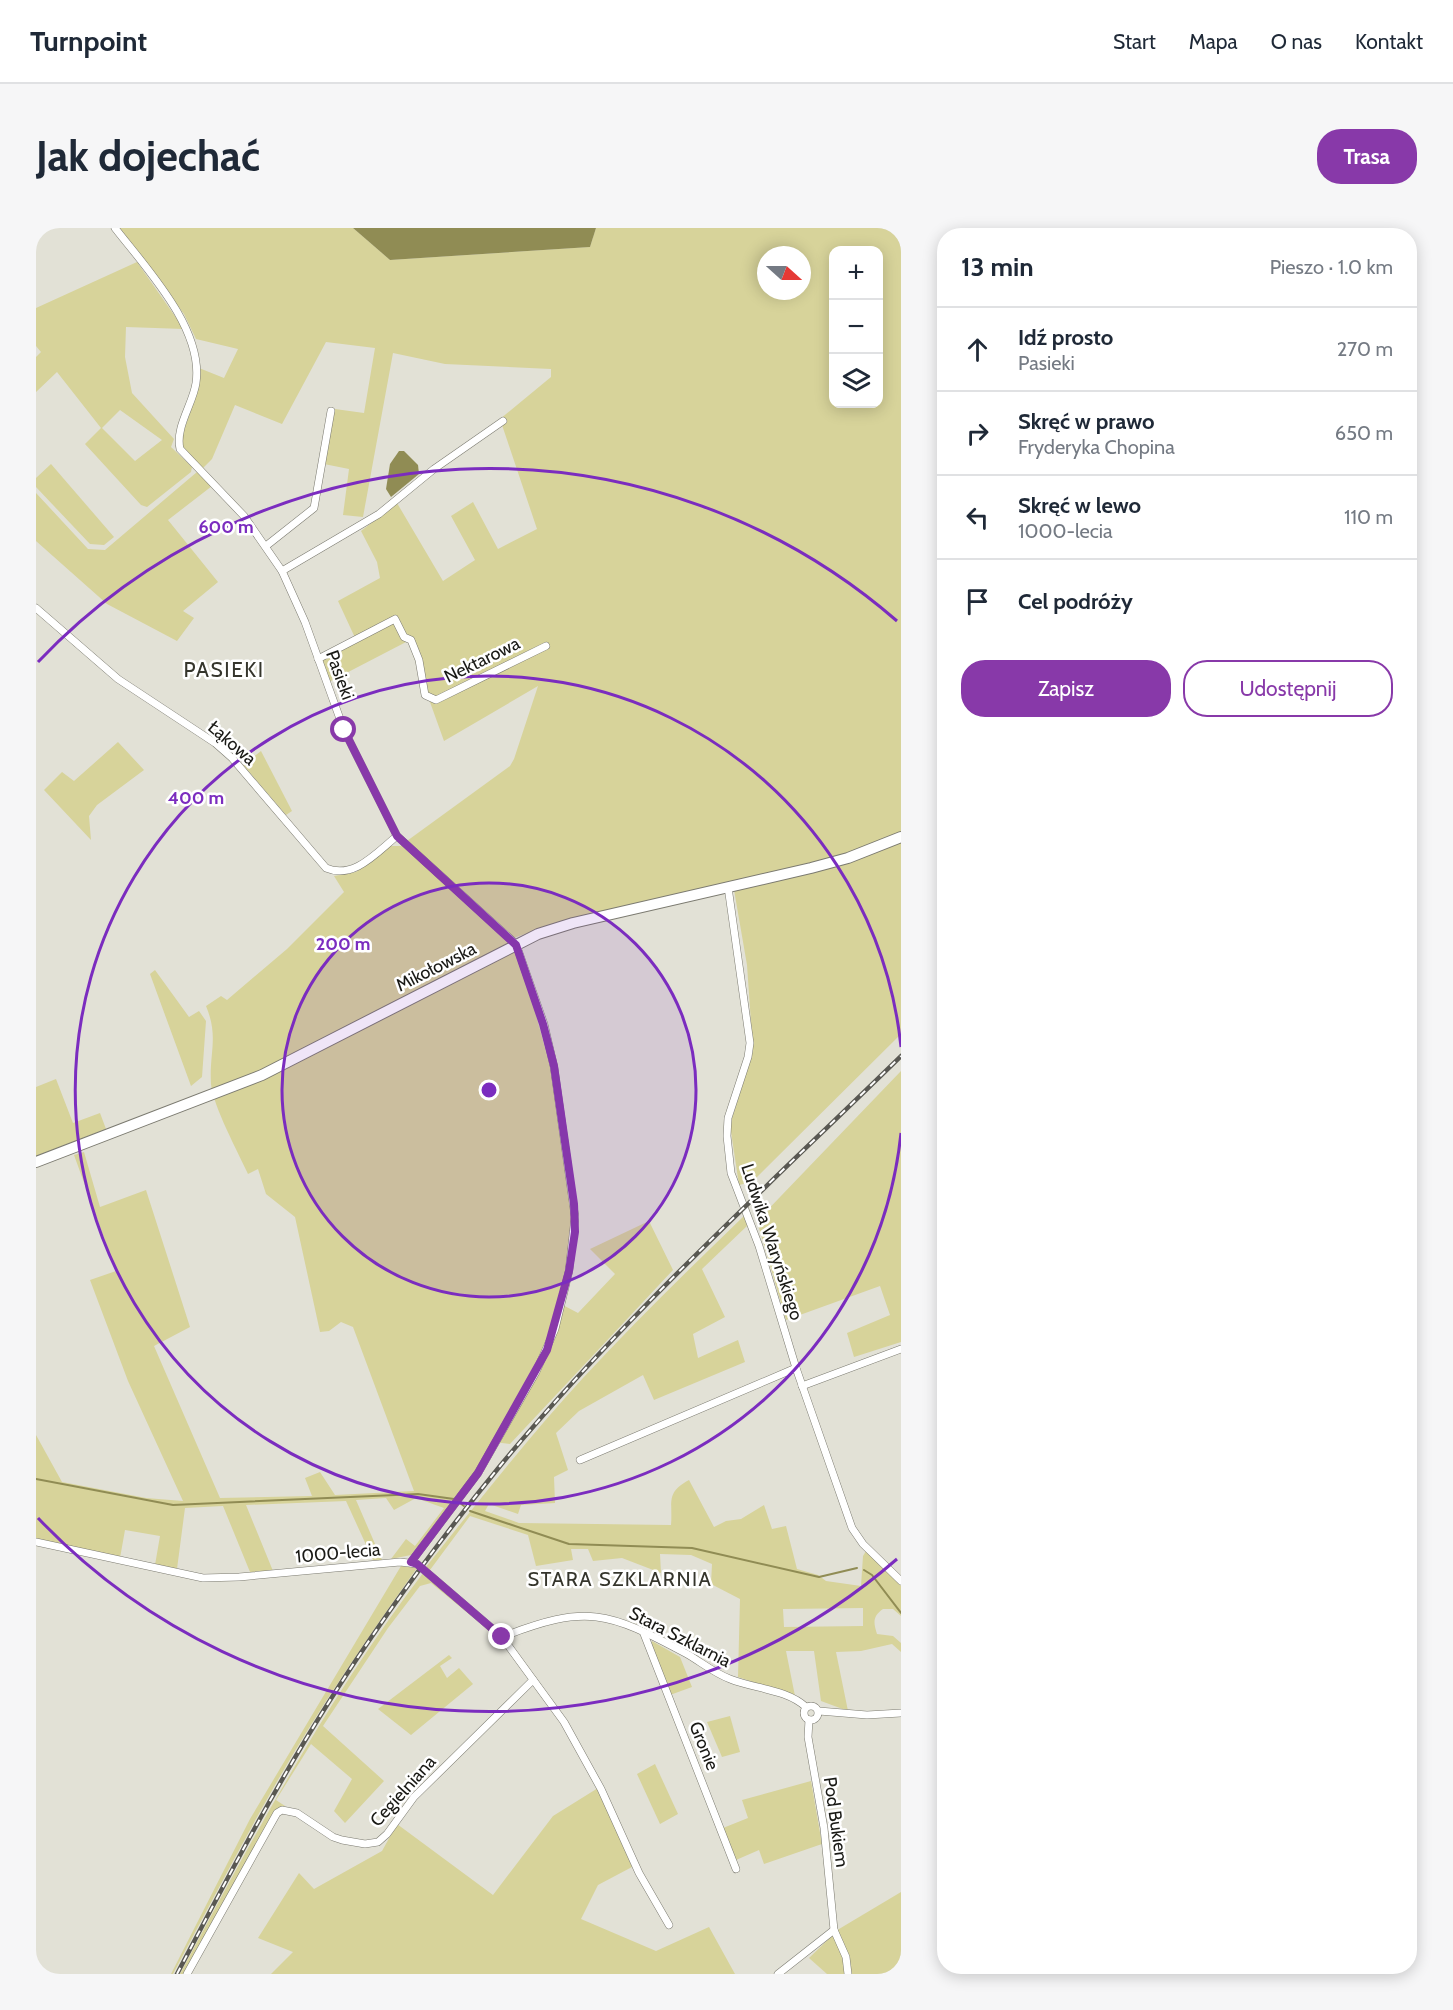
<!DOCTYPE html>
<html lang="pl">
<meta charset="utf-8">
<style>
body{margin:0;font-family:Cabin,sans-serif;background:#f6f6f7;color:#1f2937}
.controls{position:absolute;right:18px;top:18px;display:grid;overflow:hidden;border-radius:12px;box-shadow:0 3px 15px #0003}
.controls button{width:54px;height:54px;display:grid;place-items:center;padding:0;border:0;border-bottom:2px solid #e0e1e3;background:#fff;color:#1f2937;font:30px sans-serif}
.compass{position:absolute;left:721px;top:18px;width:54px;height:54px;border-radius:50%;background:#fff;box-shadow:0 3px 15px #0003;rotate:111deg}
.stop{position:absolute;width:18px;height:18px;margin:-14px;border:4px solid #8839a9;border-radius:50%;background:#fff}
.stop.end{background:#8839a9;border-color:#fff;box-shadow:0 2px 6px #0008}
.list{margin:0;padding:0;list-style:none}
h2{display:flex;justify-content:space-between;align-items:center;height:78px;margin:0;padding:0 24px;font-size:26px}
h2 small{font-size:20px;font-weight:400;color:#747a83}
.list li{display:grid;grid-template-columns:39px 1fr auto;gap:18px;align-items:center;box-sizing:border-box;height:84px;padding:0 24px;border-top:2px solid #e0e1e3}
.list b{display:block;font-size:22px;white-space:nowrap}
.list p{margin:0;font-size:20px;white-space:nowrap;color:#747a83}
.list em{font-size:20px;font-style:normal;color:#747a83}
.actions{display:flex;gap:12px;padding:18px 24px}
.actions a{flex:1;padding:14px 0;border:2px solid #8839a9;border-radius:24px;text-align:center;font-size:21px;color:#8839a9}
.actions .main{background:#8839a9;color:#fff}
.icon{flex:none;width:33px;height:33px;fill:none;stroke:currentColor;stroke-width:2;stroke-linecap:round;stroke-linejoin:round}
.map{position:relative;flex:none;width:865px;height:1746px;overflow:hidden;border-radius:24px}
header{display:flex;align-items:center;gap:36px;box-sizing:border-box;height:84px;padding:0 30px;background:#fff;border-bottom:2px solid #e0e1e3}
header strong{font-size:28px}
nav{display:flex;gap:33px;margin-inline-start:auto;font-size:21px}
.intro{display:flex;align-items:center;justify-content:space-between;box-sizing:border-box;height:144px;padding:0 36px}
h1{margin:0;font-size:42px}
.button{padding:15px 27px;border-radius:24px;background:#8839a9;color:#fff;font-size:21px;font-weight:700}
main{display:flex;gap:36px;padding:0 36px}
aside{flex:1;background:#fff;border-radius:24px;box-shadow:0 3px 15px #0003}
.map>svg:first-child{display:block}
.green{fill:#d7d39a;fill-rule:evenodd}
.water{fill:#908c54}
.lines{fill:none;stroke-linecap:round;stroke-linejoin:round}
.stream{stroke:#908c54;stroke-width:2}
.street-casing{stroke:#7b7a70;stroke-width:8}
.secondary-casing{stroke:#7b7a70;stroke-width:12}
.street{stroke:#fff;stroke-width:7}
.secondary{stroke:#fff;stroke-width:10}
.rail-casing{stroke:#595852;stroke-width:4.5}
.rail{stroke:#fff;stroke-width:2;stroke-dasharray:7;stroke-linecap:butt}
.route{stroke:#8839a9;stroke-width:8}
.ring{fill:none;stroke:#7b2cbf;stroke-width:3}
.labels{text-anchor:middle;dominant-baseline:central;stroke-width:5;stroke-linejoin:round;paint-order:stroke}
.street-label{font-size:18px;fill:#191915;stroke:#fff}
.neighbourhood-label{font-size:20px;letter-spacing:1.5px;fill:#35352c;stroke:#fff}
.quarter-label{font-size:21px;letter-spacing:1.5px;fill:#35352c;stroke:#fff}
.centre{fill:#7b2cbf;stroke:#fff;stroke-width:3}
.ring-label{font-size:18px;text-anchor:middle;font-weight:bold;fill:#7b2cbf;stroke:#fff;stroke-width:5;stroke-linejoin:round;paint-order:stroke}
</style>
<header>
<strong>Turnpoint</strong>
<nav><a>Start</a><a>Mapa</a><a>O nas</a><a>Kontakt</a></nav>
</header>
<div class="intro"><h1>Jak dojechać</h1><a class="button">Trasa</a></div>
<main>
<div class="map">
<svg width="865" height="1746" viewBox="0 0 865 1746">
<rect width="100%" height="100%" fill="#e2e1d6"/>
<!-- green -->
<g class="green">
<path d="M82 0H317L354 32 554 19 560 0H865V806L716 954 703 957 694 897 717 823 711 737 697 656 526 693 472 712 487 740 514 838 522 880 537 1004 523 1075 542 1085 579 1046 554 1021 613 993 637 1042 474 1216 458 1214 440 1244 375 1327 355 1331 370 1311 379 1318 408 1280 380 1270 358 1282 350 1270 320 1272 346 1332H337L310 1273 210 1277 237 1343 214 1344 187 1278 149 1280 141 1341 119 1337 124 1308 89 1302 84 1330 0 1312V1207L26 1254 110 1270 147 1273 92 1153 54 1052 80 1043 38 927 48 924 64 979 110 962 154 1099 118 1118 184 1270 276 1268 269 1250 284 1244 299 1267 378 1263 317 1099 305 1094 293 1103 284 1104 259 989 230 966 222 941 212 946C202 924 177 878 175 856 173 825 183 809 170 778L185 768 191 772 251 721 308 664 298 648 320 644 354 618H364L474 538 478 531 502 458 408 513 372 413 293 454 285 433 321 414 302 373 344 350 341 334 325 303 361 275 407 353 439 332 415 288 437 274 462 321 501 301 464 191 515 149V141L409 136 357 125 327 289 307 287 313 241 288 236 299 181 328 185 339 120 290 114 246 196 199 177 176 231 166 241 146 219V208L162 162 163 140 188 150 202 121 160 111 148 86ZM798 22H842V176H798ZM730 27H766V63H730Z"/>
<path d="M101 34 148 101 90 99 89 129 96 165 138 211 135 219 156 239 155 244 111 279 105 277 49 216 65 200 21 144 0 164V129L5 124 0 118V80ZM84 182 126 212 99 233 66 200Z"/>
<polygon points="15,236 78,309 68,317 54,316 0,259 0,250"/>
<polygon points="161,244 176,258 132,292 182,354 147,383 158,390 141,413 71,376 0,313 0,265 52,321 69,322"/>
<polygon points="82,514 108,542 61,577 53,588 55,612 8,562 26,544 38,553"/>
<polygon points="225,523 256,583 250,587 207,537"/>
<polygon points="119,742 153,789 163,783 170,793 166,849 155,858 114,746"/>
<polygon points="865,843 865,1114 818,1129 811,1105 854,1087 844,1058 750,1092 721,993"/>
<polygon points="20,851 37,895 64,885 70,901 0,928 0,859"/>
<path d="M708 988 711 998 666 1041 689 1089 657 1106 662 1130 702 1112 709 1134 618 1172 607 1147 543 1183 520 1205 532 1242 518 1249 519 1275 485 1277 482 1286 453 1276 449 1283 483 1295 635 1297C637 1274 629 1265 653 1252L678 1299 690 1293 705 1291 728 1277 736 1301 750 1298 761 1341 782 1347 790 1353 825 1358 827 1328 830 1323 849 1339 865 1358V1388L857 1381H847C837 1388 837 1394 841 1406L857 1408 865 1415V1424L856 1416 825 1423 800 1424 812 1483 785 1473 778 1423H750L759 1468 702 1449 704 1371 675 1356 676 1336 655 1327 624 1326 625 1345 586 1330 557 1333 552 1321H535L537 1332 500 1338 492 1307 434 1288 394 1342 390 1339C441 1275 492 1210 547 1150 599 1094 653 1041 708 988ZM827 1380V1398L748 1399 747 1381Z"/>
<path d="M365 1338 381 1340C327 1416 275 1492 230 1573 198 1630 168 1688 137 1746H135L214 1591Z"/>
<path d="M387 1345 449 1396 450 1400 395 1355 384 1358 352 1400 287 1498 348 1553 309 1595 298 1583 316 1551 275 1516 240 1572 249 1578 237 1585 149 1746H144C218 1607 292 1470 387 1345Z"/>
<polygon points="616,1413 644,1429 656,1459 634,1467 615,1416"/>
<polygon points="413,1427 416,1430 404,1438 411,1450 423,1440 437,1456 375,1507 342,1481"/>
<polygon points="694,1488 704,1524 686,1529 671,1494"/>
<polygon points="619,1536 642,1586 624,1596 601,1546"/>
<polygon points="775,1553 786,1616 728,1636 723,1622 700,1632 687,1600 712,1590 706,1572"/>
<polygon points="562,1560 596,1639 562,1657 545,1691 620,1723 673,1699 699,1746 235,1746 257,1724 222,1710 263,1645 278,1661 346,1623 361,1596 457,1667 517,1588"/>
<polygon points="865,1664 865,1746 791,1746 773,1730 803,1701"/>
</g>
<!-- water -->
<g class="water">
<polygon points="317,0 560,0 554,19 354,32"/>
<polygon points="363,223 368,223 382,237 383,246 355,269 350,261 354,236"/>
</g>
<g class="lines">
<!-- stream -->
<g class="stream">
<polyline points="0,1251 137,1277 382,1266 418,1271"/>
<polyline points="424,1275 428,1278"/>
<polyline points="434,1283 533,1316 656,1320 783,1349 821,1340"/>
<polyline points="828,1342 836,1347 865,1385"/>
</g>
<!-- street casing -->
<g class="street-casing">
<g id="street">
<path d="M79 0C110 40 168 101 160 155 157 176 139 199 144 221L208 288 246 343 269 394 308 502 361 608 480 716 508 796 518 839 539 989 533 1043 519 1101 500 1144 442 1245 375 1334"/>
<polyline points="230,318 278,280 295,183"/>
<polyline points="246,343 343,286 398,241 467,193"/>
<path d="M0 380 82 451 179 515 196 530 290 640C318 652 341 624 361 608"/>
<polyline points="282,431 359,391 368,409 375,412 383,432 389,467 400,472 510,418"/>
<polyline points="692,659 714,815 712,829 692,890 691,908 695,945 723,1018 760,1140 816,1300 827,1316 865,1353"/>
<polyline points="766,1158 865,1121"/>
<polyline points="544,1232 760,1140"/>
<polyline points="0,1314 167,1350 203,1349 364,1334 381,1336 466,1409 528,1494 565,1561 603,1645 633,1697"/>
<polyline points="608,1406 700,1641"/>
<path d="M466 1409C551 1376 571 1383 651 1426 665 1434 678 1445 694 1451 719 1461 750 1461 770 1479"/>
<circle cx="775" cy="1485" r="7"/>
<polyline points="783,1483 831,1487 865,1485"/>
<polyline points="773,1492 772,1509 788,1600 798,1702 810,1729 812,1746"/>
<polyline points="151,1746 241,1585 246,1582 261,1585 297,1609 306,1612 329,1616 342,1614 351,1606 378,1569 497,1452"/>
<polyline points="742,1746 798,1702"/>
</g>
</g>
<!-- secondary casing -->
<g class="secondary-casing">
<polyline id="secondary" points="0,934 226,847 502,706 537,695 775,640 812,630 865,609"/>
</g>
<!-- street -->
<use href="#street" class="street"/>
<!-- secondary -->
<use href="#secondary" class="secondary"/>
<!-- rail casing -->
<g class="rail-casing">
<path id="rail" d="M141 1746C189 1655 236 1564 291 1477 343 1394 402 1314 464 1238 585 1091 729 961 865 828"/>
</g>
<!-- rail -->
<use href="#rail" class="rail"/>
</g>
<g class="lines">
<!-- route -->
<polyline class="route" points="308,502 361,608 480,717 507,796 518,838 538,976 539,1004 533,1043 511,1122 442,1245 375,1334 381,1336 466,1409"/>
</g>
<!-- distance rings -->
<circle cx="453" cy="862" r="207" fill="#7b2cbf" fill-opacity=".12"/>
<g class="ring">
<circle cx="453" cy="862" r="207"/>
<path d="M865 905A414 414 0 1 1 865 819"/>
<path d="M861 1331A622 622 0 0 1 2 1290M2 434A622 622 0 0 1 861 393"/>
</g>
<g class="labels">
<!-- street labels -->
<g class="street-label">
<text transform="translate(446 432) rotate(-26)">Nektarowa</text>
<text transform="translate(304 447) rotate(70)">Pasieki</text>
<text transform="translate(196 515) rotate(41)">Łąkowa</text>
<text transform="translate(400 739) rotate(-27)">Mikołowska</text>
<text transform="translate(736 1014) rotate(72)">Ludwika Waryńskiego</text>
<text transform="translate(302 1325) rotate(-5)">1000-lecia</text>
<text transform="translate(644 1409) rotate(27)">Stara Szklarnia</text>
<text transform="translate(668 1518) rotate(68)">Gronie</text>
<text transform="translate(367 1563) rotate(-48)">Cegielniana</text>
<text transform="translate(800 1594) rotate(82)">Pod Bukiem</text>
</g>
<!-- neighbourhood labels -->
<g class="neighbourhood-label">
<text x="584" y="1351">STARA SZKLARNIA</text>
</g>
<!-- quarter labels -->
<g class="quarter-label">
<text x="188" y="441">PASIEKI</text>
</g>
</g>
<circle cx="453" cy="862" r="9" class="centre"/>
<g class="ring-label">
<text x="190" y="305">600 m</text>
<text x="160" y="576">400 m</text>
<text x="307" y="722">200 m</text>
</g>
</svg>
<div class="controls">
<button>+</button>
<button>−</button>
<button><svg class="icon" aria-label="layers" viewBox="0 0 24 24"><path d="M12 4l9 5-9 5-9-5zM3 14l9 5 9-5"/></svg></button>
</div>
<svg class="compass" viewBox="-18 -18 36 36"><path d="M0-13l5 13h-10z" fill="#e53935"/><path d="M0 13l5-13h-10z" fill="#747a83"/></svg>
<div class="stop" style="left:308px;top:502px"></div>
<div class="stop end" style="left:466px;top:1409px"></div>
</div>
<aside>
<h2>13 min<small>Pieszo · 1.0 km</small></h2>
<ul class="list">
<li><svg class="icon" aria-label="ahead" viewBox="0 0 24 24"><path d="M12 20V5M6 11l6-6 6 6"/></svg><div><b>Idź prosto</b><p>Pasieki</p></div><em>270 m</em></li>
<li><svg class="icon" aria-label="right" viewBox="0 0 24 24"><path d="M7 20v-9h11M14 6l5 5-5 5"/></svg><div><b>Skręć w prawo</b><p>Fryderyka Chopina</p></div><em>650 m</em></li>
<li><svg class="icon" aria-label="left" viewBox="0 0 24 24"><path d="M17 20v-9H6M10 6l-5 5 5 5"/></svg><div><b>Skręć w lewo</b><p>1000-lecia</p></div><em>110 m</em></li>
<li><svg class="icon" aria-label="arrive" viewBox="0 0 24 24"><path d="M6 21V4h12l-3 4 3 4H6"/></svg><div><b>Cel podróży</b></div></li>
</ul>
<div class="actions"><a class="main">Zapisz</a><a>Udostępnij</a></div>
</aside>
</main>
